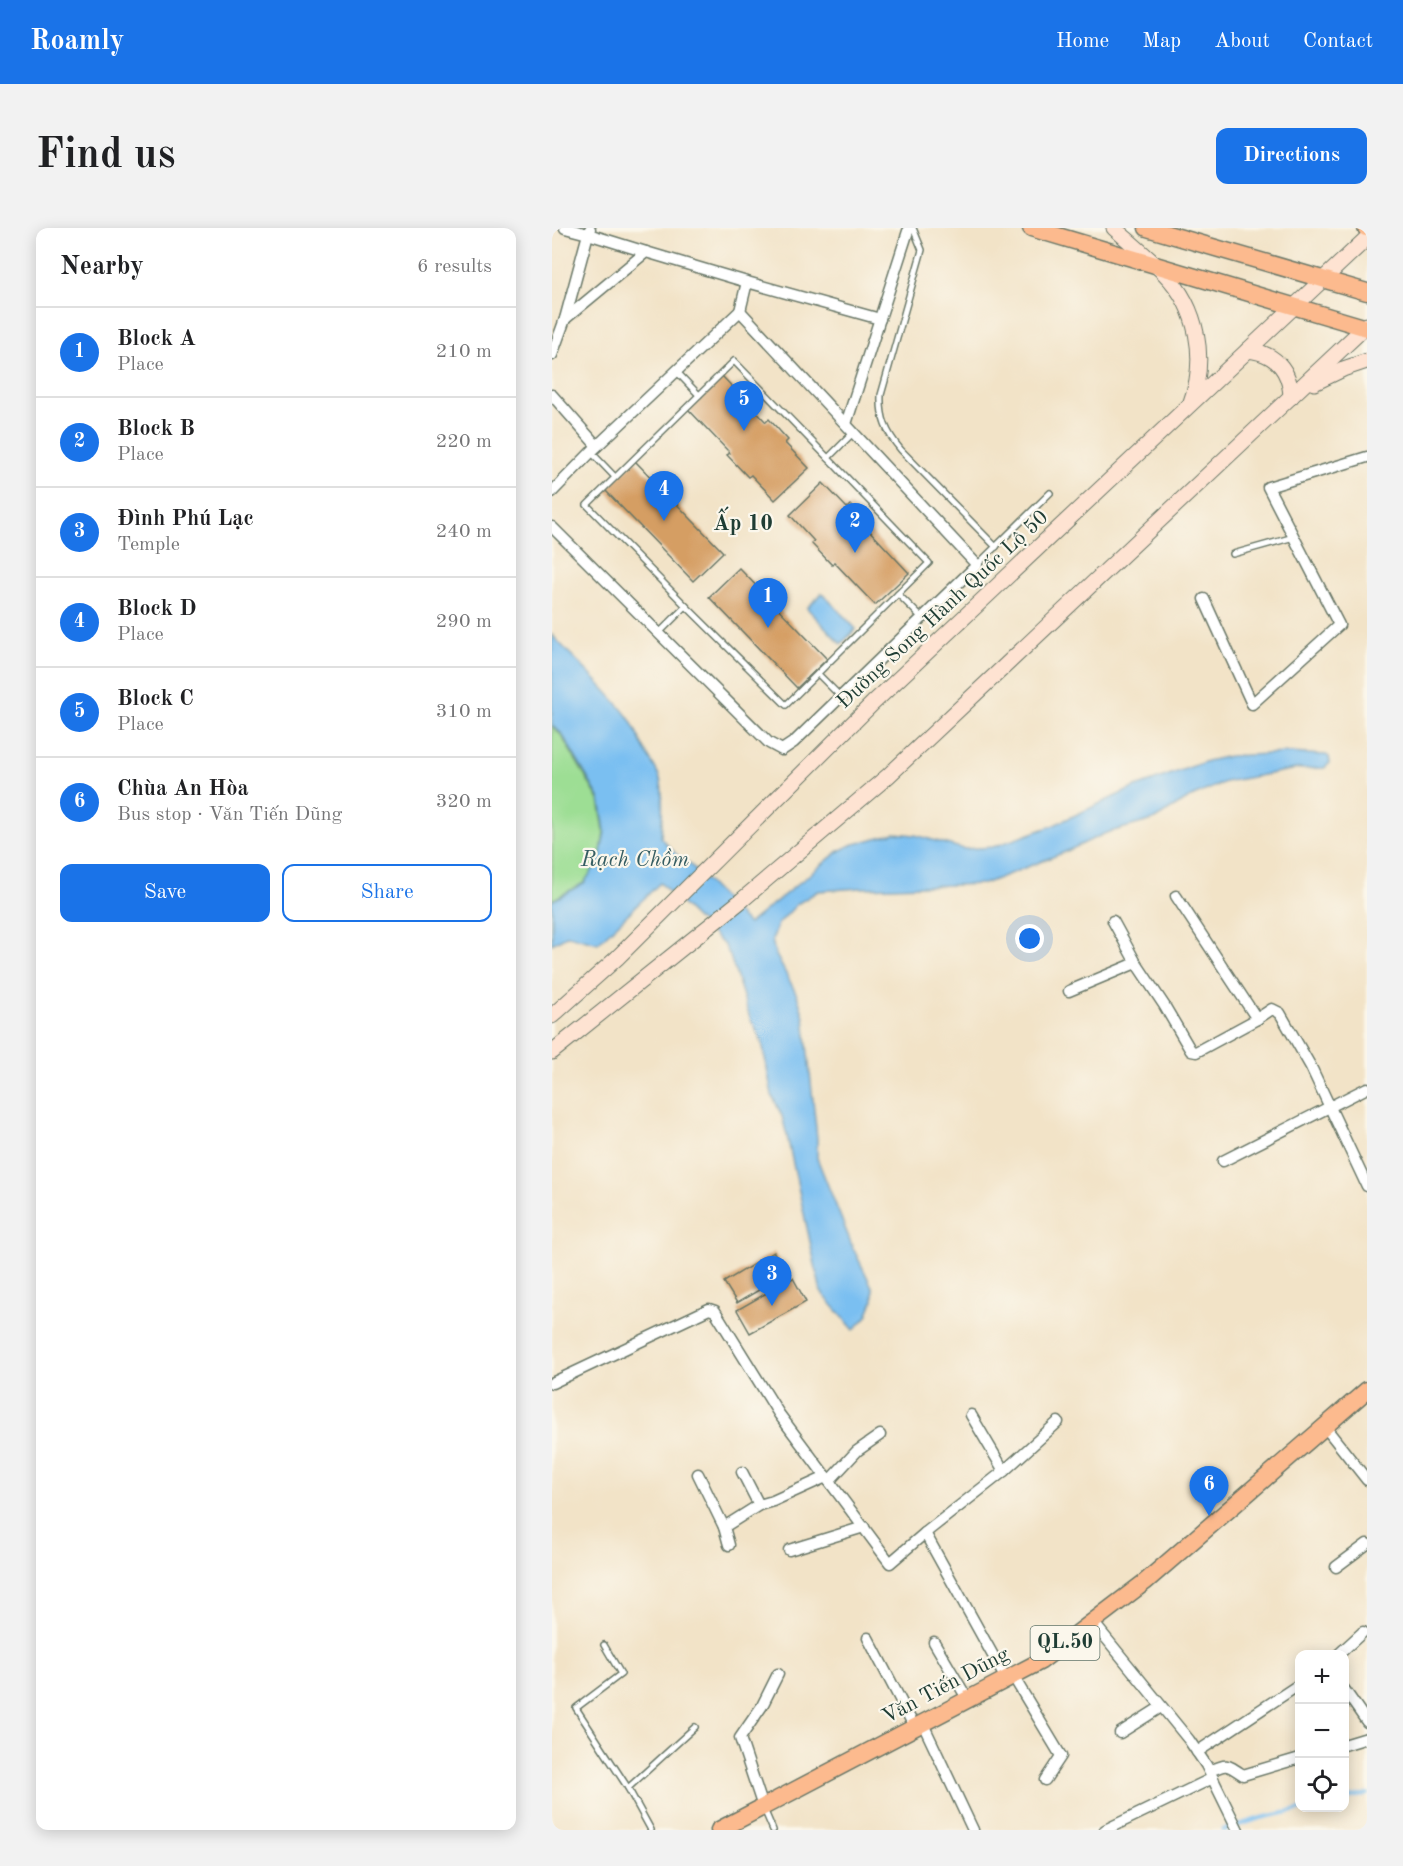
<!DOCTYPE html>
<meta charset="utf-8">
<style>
body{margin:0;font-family:"Old Standard TT",serif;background:#f2f2f2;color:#202124}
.controls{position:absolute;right:18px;bottom:18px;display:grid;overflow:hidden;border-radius:12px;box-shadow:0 3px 15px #0003}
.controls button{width:54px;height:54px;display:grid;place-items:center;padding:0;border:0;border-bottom:2px solid #e0e0e0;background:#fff;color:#202124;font:30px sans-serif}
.you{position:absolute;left:478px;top:711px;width:21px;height:21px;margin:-15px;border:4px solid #fff;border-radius:50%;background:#1a73e8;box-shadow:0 0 0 9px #1a73e833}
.badge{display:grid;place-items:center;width:39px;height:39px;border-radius:50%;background:#1a73e8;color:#fff;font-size:20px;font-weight:700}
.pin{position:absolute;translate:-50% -50px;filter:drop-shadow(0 2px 3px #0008)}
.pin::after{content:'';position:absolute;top:32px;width:21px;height:18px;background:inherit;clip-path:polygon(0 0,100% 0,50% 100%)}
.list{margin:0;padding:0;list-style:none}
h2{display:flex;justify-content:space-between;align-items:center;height:78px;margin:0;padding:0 24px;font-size:26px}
h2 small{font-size:20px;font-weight:400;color:#757577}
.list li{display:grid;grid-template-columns:39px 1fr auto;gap:18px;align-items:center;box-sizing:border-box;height:90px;padding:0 24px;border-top:2px solid #e0e0e0}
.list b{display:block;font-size:22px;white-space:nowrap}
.list p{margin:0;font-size:20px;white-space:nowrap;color:#757577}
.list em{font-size:20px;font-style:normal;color:#757577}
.actions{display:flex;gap:12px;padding:18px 24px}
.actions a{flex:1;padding:14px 0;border:2px solid #1a73e8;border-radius:12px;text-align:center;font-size:21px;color:#1a73e8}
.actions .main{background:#1a73e8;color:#fff}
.icon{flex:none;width:33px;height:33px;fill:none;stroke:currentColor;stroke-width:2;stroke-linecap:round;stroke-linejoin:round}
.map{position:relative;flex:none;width:815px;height:1602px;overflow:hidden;border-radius:12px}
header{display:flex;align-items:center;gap:36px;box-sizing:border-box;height:84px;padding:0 30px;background:#1a73e8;color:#fff}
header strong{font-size:28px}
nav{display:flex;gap:33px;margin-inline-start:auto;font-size:21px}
.intro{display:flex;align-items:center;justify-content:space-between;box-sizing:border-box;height:144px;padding:0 36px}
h1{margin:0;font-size:42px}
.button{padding:15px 27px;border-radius:12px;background:#1a73e8;color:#fff;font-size:21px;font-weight:700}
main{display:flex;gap:36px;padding:0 36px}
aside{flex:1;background:#fff;border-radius:12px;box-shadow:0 3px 15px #0003}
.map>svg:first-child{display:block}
.green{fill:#9dde94;stroke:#5e8e64;stroke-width:1.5}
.water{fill:#7abff1;stroke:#4c7e92;stroke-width:1.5}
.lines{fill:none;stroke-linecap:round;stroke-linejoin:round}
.stream{stroke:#7abff1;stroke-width:4}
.building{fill:#d59e63}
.service-casing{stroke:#697767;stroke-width:8}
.minor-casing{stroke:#697767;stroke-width:13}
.secondary-casing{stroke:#697767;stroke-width:17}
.primary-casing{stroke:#697767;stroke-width:19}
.trunk-casing{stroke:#697767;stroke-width:19}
.service{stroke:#fff;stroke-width:5}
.minor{stroke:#fff;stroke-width:10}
.secondary{stroke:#fee3d2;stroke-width:15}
.primary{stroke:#fcba8e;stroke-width:16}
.trunk{stroke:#fcba8e;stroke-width:16}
.labels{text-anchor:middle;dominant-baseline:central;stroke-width:4.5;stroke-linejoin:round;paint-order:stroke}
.shield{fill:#fbf7ec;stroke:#61756b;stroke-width:1.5}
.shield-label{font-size:20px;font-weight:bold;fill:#1f3d34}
.street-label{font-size:21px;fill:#1f3d34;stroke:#fbf7ec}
.neighbourhood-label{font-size:22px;font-weight:bold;fill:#1f3d34;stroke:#fbf7ec}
.water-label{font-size:22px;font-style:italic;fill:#365e63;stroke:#fbf7ec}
</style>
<header>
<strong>Roamly</strong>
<nav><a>Home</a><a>Map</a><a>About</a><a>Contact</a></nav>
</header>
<div class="intro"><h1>Find us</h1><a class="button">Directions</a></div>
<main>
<aside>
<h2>Nearby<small>6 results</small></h2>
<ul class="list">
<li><span class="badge">1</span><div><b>Block A</b><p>Place</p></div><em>210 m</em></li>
<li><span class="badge">2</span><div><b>Block B</b><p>Place</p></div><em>220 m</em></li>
<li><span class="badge">3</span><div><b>Đình Phú Lạc</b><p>Temple</p></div><em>240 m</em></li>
<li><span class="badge">4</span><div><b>Block D</b><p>Place</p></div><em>290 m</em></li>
<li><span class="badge">5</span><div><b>Block C</b><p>Place</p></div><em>310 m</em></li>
<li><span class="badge">6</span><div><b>Chùa An Hòa</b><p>Bus stop · Văn Tiến Dũng</p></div><em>320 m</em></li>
</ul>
<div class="actions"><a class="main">Save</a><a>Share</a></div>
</aside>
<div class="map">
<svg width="815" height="1602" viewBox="0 0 815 1602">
<rect width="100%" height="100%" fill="#fbf7ec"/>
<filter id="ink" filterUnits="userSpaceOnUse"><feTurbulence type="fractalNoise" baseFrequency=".0167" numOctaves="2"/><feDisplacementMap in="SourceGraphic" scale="12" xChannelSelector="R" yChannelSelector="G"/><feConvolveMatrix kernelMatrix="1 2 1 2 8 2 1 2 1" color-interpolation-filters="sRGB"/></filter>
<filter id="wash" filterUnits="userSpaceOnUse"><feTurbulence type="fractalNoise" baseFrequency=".008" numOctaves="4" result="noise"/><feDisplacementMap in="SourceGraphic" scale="24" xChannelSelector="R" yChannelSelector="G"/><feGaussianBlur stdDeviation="1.35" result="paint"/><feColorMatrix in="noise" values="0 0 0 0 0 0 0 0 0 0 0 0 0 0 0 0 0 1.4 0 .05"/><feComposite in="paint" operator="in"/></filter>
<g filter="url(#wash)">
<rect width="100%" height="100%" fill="#f2e3c7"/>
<!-- green -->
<polygon class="green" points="0,498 9,507 47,572 52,603 48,631 32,655 0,672"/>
<!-- water -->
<g class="water">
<polygon points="270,365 304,401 289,416 255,380"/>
<path d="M0 407C25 434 54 460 76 489 84 500 88 514 95 526 100 536 107 543 109 555 112 575 110 590 109 610L124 626 138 636 196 696 287 623 299 617 343 605 363 607 412 621 441 619 500 598 581 560 655 533 678 528 736 525 774 527 777 529 778 535 772 540 744 541 673 554 637 570 601 592 554 605 513 624 432 656 308 660 266 663 245 676 226 696 220 712 223 725 245 767 252 789 265 910V930L301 1020 321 1061V1073L315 1088 302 1102 269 1064 235 908 230 888 220 867 210 814 198 790 178 728 172 717 108 655 46 715 16 707 0 716V673L32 655 48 631 53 603 48 571 10 506 0 497Z"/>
</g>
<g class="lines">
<!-- stream -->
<g class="stream">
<polyline points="792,1571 815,1566"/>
<polyline points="671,1602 709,1590 755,1580"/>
</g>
</g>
<g id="blocks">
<!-- building -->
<g class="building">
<polygon points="170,148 214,194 217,191 236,212 233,215 257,240 223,272 199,247 196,249 175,227 178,225 136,181"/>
<polygon points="83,233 171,324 141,353 53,262"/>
<polygon points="271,255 295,280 298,277 318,297 315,300 357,345 323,377 282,334 280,337 259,315 262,313 238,287"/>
<polygon points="187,340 275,431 245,460 157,369"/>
<polygon points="222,1024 234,1046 185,1075 172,1054"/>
<polygon points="241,1050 254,1074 198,1105 185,1082"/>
</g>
</g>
</g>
<g filter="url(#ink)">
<use href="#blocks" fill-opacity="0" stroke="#697767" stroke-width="1.5"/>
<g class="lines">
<!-- service casing -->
<g class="service-casing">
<g id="service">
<path d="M361 0 370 22 329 167C328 190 334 204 349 222L444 319"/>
<polyline points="124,143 147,167"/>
<polyline points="39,224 63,249"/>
<polyline points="681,326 742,309"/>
<polyline points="425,337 498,265"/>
<polyline points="346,366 370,390"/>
<polyline points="134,378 234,477 377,335 276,230 301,205"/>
<polyline points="107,405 134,378 35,277 182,133 276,230"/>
<polyline points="266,446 289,469"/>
<polyline points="52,1417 69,1446 24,1480 76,1560 99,1602"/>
<polyline points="76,1560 143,1499"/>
<polyline points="212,1581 221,1602"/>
</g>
</g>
<!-- minor casing -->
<g class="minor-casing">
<g id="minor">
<polyline points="38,1 36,6 94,24"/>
<polyline points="195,54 328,91"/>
<polyline points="13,91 94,24 195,54 188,83"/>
<polyline points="0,127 13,91 36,6 13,0"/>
<polyline points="0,167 45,218"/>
<polyline points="294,196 357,0"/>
<polyline points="0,264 45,218 188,83 425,337 242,514 230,522 217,515 0,299"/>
<polyline points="652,371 700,476 787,397 716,259 815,229"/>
<polyline points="624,668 705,791 720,781 728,785 759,839 815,958"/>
<polyline points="561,693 584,735 612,777 639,823 644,824 705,791"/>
<polyline points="517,763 584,735"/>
<polyline points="671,933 815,860"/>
<polyline points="0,1155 157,1081 163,1083 227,1186 338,1335 373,1305 454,1451"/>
<polyline points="773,1199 815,1252"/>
<polyline points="452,1243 506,1194"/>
<polyline points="190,1244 207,1277 221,1273 274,1249"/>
<polyline points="146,1246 172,1299 177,1317"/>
<polyline points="277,1253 305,1223 328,1207"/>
<polyline points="172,1299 207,1277"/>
<polyline points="373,1305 452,1243 419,1187"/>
<polyline points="237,1322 312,1299"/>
<polyline points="784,1339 815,1316"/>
<polyline points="541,1394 637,1512 654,1537 686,1602"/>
<polyline points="316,1410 363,1500"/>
<polyline points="382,1414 416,1472"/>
<polyline points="787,1426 811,1404"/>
<polyline points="461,1448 509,1528 493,1552"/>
<polyline points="792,1461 815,1494"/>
<polyline points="371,1496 421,1602"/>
<polyline points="568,1505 609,1479"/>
<polyline points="792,1517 815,1510"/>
<polyline points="645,1524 748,1456"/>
<path d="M658 1543C675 1535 675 1536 691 1547L748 1530"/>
<polyline points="211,1579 188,1510 210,1478 226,1446"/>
<polyline points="553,1602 661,1550"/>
</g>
</g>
<!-- secondary casing -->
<g class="secondary-casing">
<g id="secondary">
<path d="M562 0C579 15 597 30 613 46 646 80 655 131 639 174"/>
<path d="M696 122C723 125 738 142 739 169"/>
<polyline points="762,155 791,141 815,133"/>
<polyline points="0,788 65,730 321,475 815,10"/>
<polyline points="0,824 190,672 336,548 815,97"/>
</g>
</g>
<!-- primary casing -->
<g class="primary-casing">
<polyline id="primary" points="479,0 815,100"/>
</g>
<!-- trunk casing -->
<g class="trunk-casing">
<g id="trunk">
<polyline points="595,0 815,64"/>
<polyline points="814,0 815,0"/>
<polyline points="167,1602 489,1433 593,1354 815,1162"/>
</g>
</g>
<!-- service -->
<use href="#service" class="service"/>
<!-- minor -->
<use href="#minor" class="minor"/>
<!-- secondary -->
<use href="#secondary" class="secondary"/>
<!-- primary -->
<use href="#primary" class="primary"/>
<!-- trunk -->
<use href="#trunk" class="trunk"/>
</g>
</g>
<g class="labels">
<!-- shield labels -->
<rect class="shield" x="478.5" y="1398" width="69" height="34" rx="4.5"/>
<g class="shield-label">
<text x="513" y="1415">QL.50</text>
</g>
<!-- street labels -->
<g class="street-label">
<text transform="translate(391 382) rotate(-43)">Đường Song Hành Quốc Lộ 50</text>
<text transform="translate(394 1458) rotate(-28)">Văn Tiến Dũng</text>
</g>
<!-- neighbourhood labels -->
<g class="neighbourhood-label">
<text x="191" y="296">Ấp 10</text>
</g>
<!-- water labels -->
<g class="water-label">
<text x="83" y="632">Rạch Chồm</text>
</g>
</g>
</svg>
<div class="controls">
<button>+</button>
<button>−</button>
<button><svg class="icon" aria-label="locate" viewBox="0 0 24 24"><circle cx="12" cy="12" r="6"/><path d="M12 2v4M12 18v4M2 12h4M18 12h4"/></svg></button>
</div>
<div class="you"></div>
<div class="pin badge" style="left:216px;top:400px">1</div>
<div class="pin badge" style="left:303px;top:325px">2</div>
<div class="pin badge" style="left:220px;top:1078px">3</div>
<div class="pin badge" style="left:112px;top:293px">4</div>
<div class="pin badge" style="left:192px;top:203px">5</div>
<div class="pin badge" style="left:657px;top:1288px">6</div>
</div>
</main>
